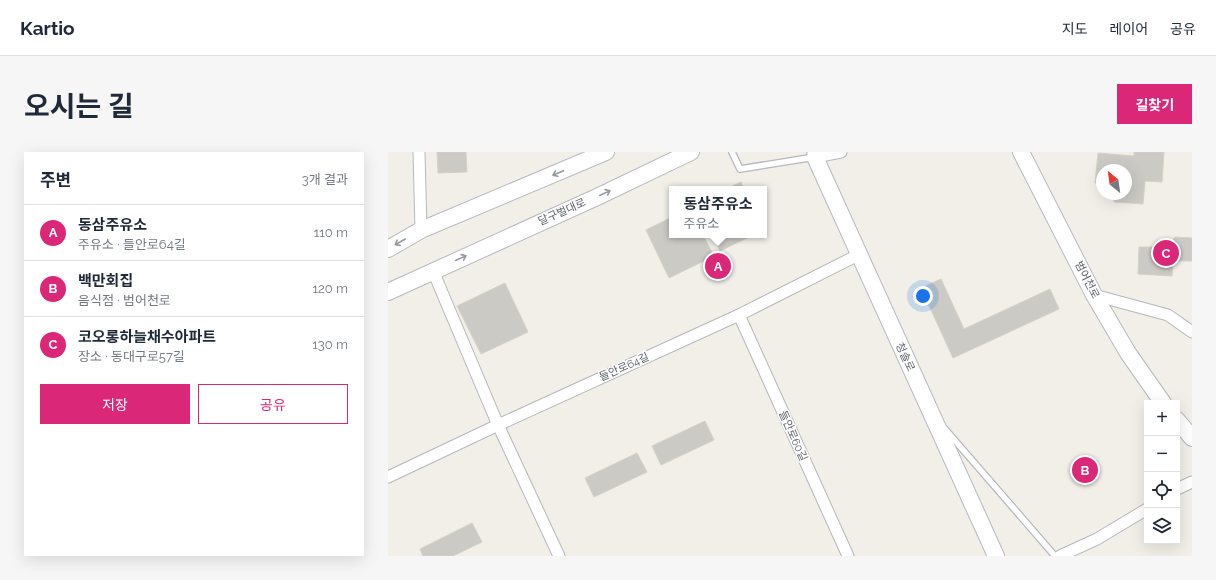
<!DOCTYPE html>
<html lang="ko">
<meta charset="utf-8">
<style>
body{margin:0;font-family:Raleway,"Noto Sans KR",sans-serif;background:#f6f6f7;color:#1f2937}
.controls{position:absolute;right:12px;bottom:12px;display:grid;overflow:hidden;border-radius:0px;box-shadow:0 4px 16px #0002}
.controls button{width:36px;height:36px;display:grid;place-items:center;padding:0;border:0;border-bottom:1px solid #e0e1e3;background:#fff;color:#1f2937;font:20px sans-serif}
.compass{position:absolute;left:708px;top:12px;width:36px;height:36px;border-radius:50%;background:#fff;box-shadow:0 4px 16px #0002;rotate:331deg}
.you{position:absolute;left:535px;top:144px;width:14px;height:14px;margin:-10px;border:3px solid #fff;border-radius:50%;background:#1a73e8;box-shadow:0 0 0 6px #1a73e833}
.badge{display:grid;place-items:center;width:26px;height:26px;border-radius:50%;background:#db2777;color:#fff;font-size:13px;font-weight:700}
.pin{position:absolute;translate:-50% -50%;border:2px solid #fff;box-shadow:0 1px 4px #0006}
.popup{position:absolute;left:281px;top:34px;width:98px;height:52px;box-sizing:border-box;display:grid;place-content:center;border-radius:0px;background:#fff;filter:drop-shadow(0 1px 3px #0005);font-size:13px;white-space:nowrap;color:#747a83}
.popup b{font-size:15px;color:#1f2937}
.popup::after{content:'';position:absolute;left:50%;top:100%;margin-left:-8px;border:8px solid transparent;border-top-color:#fff}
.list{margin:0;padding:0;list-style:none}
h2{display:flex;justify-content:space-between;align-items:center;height:52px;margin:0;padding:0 16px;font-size:17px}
h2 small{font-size:13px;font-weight:400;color:#747a83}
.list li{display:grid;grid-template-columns:26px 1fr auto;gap:12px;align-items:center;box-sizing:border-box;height:56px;padding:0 16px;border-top:1px solid #e0e1e3}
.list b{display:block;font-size:15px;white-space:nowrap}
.list p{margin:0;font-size:13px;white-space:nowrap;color:#747a83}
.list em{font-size:13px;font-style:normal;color:#747a83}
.actions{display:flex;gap:8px;padding:12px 16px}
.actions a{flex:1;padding:9px 0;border:1px solid #db2777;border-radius:0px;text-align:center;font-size:14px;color:#db2777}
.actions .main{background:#db2777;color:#fff}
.icon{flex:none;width:22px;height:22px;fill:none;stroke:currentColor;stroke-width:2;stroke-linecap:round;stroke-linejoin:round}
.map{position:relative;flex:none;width:804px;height:404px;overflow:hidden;border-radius:0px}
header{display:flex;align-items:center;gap:24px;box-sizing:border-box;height:56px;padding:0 20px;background:#fff;border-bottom:1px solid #e0e1e3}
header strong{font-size:19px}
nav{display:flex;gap:22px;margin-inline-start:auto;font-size:14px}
.intro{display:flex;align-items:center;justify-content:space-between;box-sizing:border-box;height:96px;padding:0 24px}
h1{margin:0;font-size:28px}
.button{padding:10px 18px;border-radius:0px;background:#db2777;color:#fff;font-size:14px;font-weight:700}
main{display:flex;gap:24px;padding:0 24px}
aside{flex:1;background:#fff;border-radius:0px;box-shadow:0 4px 16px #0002}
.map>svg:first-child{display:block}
.building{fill:#cccac5;stroke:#d6d1c6}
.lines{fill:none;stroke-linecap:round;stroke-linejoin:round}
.lane-casing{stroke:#b5b8bc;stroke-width:8}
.street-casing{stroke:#b5b8bc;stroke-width:13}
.secondary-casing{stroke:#b6babf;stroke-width:18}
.lane{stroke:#fff;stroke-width:5.5}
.street{stroke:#fff;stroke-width:11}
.secondary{stroke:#fff;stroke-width:16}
.oneway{stroke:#979a9d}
.labels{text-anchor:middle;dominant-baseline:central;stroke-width:3;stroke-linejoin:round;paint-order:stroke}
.street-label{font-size:11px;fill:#5f6368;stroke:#fff}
</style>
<header>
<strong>Kartio</strong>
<nav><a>지도</a><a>레이어</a><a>공유</a></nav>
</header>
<div class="intro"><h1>오시는 길</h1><a class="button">길찾기</a></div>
<main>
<aside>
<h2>주변<small>3개 결과</small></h2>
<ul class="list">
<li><span class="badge">A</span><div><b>동삼주유소</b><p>주유소 · 들안로64길</p></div><em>110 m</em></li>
<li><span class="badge">B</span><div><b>백만회집</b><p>음식점 · 범어천로</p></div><em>120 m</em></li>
<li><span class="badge">C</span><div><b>코오롱하늘채수아파트</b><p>장소 · 동대구로57길</p></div><em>130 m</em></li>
</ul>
<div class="actions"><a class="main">저장</a><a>공유</a></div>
</aside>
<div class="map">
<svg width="804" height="404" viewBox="0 0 804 404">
<rect width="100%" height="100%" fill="#f1efe8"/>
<!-- building -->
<g class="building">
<polygon points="49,0 78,0 79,20 50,21"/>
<polygon points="746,0 776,0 774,30 757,29 755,52 726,50 726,42 738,42 738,18 714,18 714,32 707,31 710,1 746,4"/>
<polygon points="353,30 356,37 338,37"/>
<polygon points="284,65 284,83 315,83 326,104 281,126 258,78"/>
<polygon points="324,83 365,83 332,99"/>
<polygon points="787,85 804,86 804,109 785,109 784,124 750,122 751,95 780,95"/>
<polygon points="553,127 576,177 662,137 671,157 565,206 533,136"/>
<polygon points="117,131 140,180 93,202 69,154"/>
<polygon points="317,269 326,288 273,313 264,294"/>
<polygon points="249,301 259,320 206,345 197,326"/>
<polygon points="84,371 94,390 65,404 35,404 32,397"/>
</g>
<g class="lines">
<!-- lane casing -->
<g class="lane-casing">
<g id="lane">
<polyline points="344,0 352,17 427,5"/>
<polyline points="557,277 667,404"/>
</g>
</g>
<!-- street casing -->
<g class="street-casing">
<g id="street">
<polyline points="31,0 33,78"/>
<polyline points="425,0 427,5 453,0"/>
<polyline points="45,119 110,273 171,404"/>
<polyline points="706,143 780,163 804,180"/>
<polyline points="351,163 460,404"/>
<polyline points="0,325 110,273 351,163 470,103"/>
<polyline points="789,337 804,330"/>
<polyline points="672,404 709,387 759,357"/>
</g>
</g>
<!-- secondary casing -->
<g class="secondary-casing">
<g id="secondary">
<polyline points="633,0 706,143 740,201 775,251"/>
<polyline points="427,5 608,404"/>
<polyline points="0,97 33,78 218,0"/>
<polyline points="0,140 209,45 303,0"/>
<polyline points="789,268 804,286"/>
</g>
</g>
<!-- lane -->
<use href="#lane" class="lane"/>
<!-- street -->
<use href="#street" class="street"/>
<!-- secondary -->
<use href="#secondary" class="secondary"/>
</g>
<!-- one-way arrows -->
<defs><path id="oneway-shaft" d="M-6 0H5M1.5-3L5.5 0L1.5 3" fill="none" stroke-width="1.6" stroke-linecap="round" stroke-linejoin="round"/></defs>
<g class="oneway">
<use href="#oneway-shaft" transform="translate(170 21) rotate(157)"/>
<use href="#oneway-shaft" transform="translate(217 41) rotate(-25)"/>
<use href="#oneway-shaft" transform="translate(12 90) rotate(150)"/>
<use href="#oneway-shaft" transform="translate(73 106) rotate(-25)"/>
</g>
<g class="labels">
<!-- street labels -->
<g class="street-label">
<text transform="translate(174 60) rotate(-24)">달구벌대로</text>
<text transform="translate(699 128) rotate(63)">범어천로</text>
<text transform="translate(517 205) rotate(65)">청솔로</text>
<text transform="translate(236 215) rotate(-24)">들안로64길</text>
<text transform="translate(405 284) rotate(66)">들안로60길</text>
</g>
</g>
</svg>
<div class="controls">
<button>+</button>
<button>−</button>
<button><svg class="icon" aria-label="locate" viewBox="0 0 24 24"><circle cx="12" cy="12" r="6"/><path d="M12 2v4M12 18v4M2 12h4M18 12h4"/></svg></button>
<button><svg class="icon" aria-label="layers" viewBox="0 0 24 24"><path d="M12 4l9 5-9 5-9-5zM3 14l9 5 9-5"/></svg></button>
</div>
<svg class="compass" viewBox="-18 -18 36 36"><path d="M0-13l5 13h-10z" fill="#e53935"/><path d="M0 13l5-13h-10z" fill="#747a83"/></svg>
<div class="you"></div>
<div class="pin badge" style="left:330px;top:114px">A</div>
<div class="popup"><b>동삼주유소</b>주유소</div>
<div class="pin badge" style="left:697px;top:318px">B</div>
<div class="pin badge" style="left:778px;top:101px">C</div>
</div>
</main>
